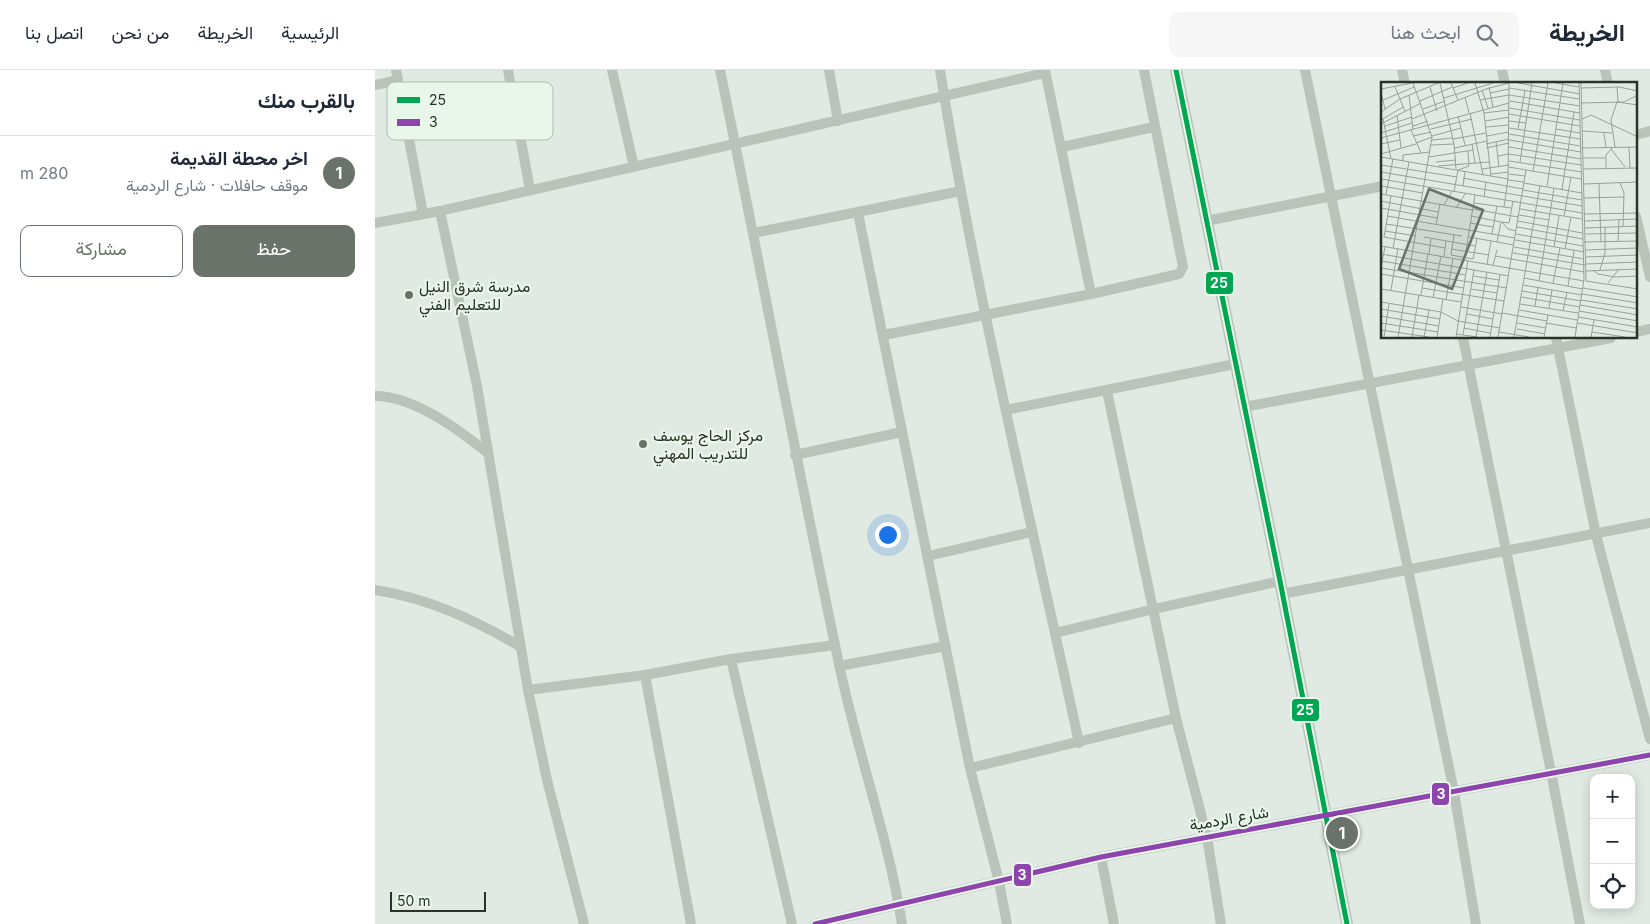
<!DOCTYPE html>
<html lang="ar">
<meta charset="utf-8">
<style>
body{margin:0;font-family:Inter,Vazirmatn,sans-serif;background:#f6f6f7;color:#1f2937;direction:rtl}
.controls{position:absolute;right:15px;bottom:15px;display:grid;overflow:hidden;border-radius:10px;box-shadow:0 2px 12px #0003}
.controls button{width:45px;height:45px;display:grid;place-items:center;padding:0;border:0;border-bottom:1px solid #e0e1e3;background:#fff;color:#1f2937;font:25px sans-serif}
.scale{position:absolute;left:15px;bottom:12px;width:96px;box-sizing:border-box;padding-left:5px;border:2px solid #293328;border-top:0;font-size:14px;line-height:18px;white-space:nowrap;color:#293328;-webkit-text-stroke:4px #e8f7ea;paint-order:stroke}
.you{position:absolute;left:512px;top:464px;width:18px;height:18px;margin:-12px;border:4px solid #fff;border-radius:50%;background:#1a73e8;box-shadow:0 0 0 8px #1a73e833}
.badge{display:grid;place-items:center;width:32px;height:32px;border-radius:50%;background:#697369;color:#fff;font-size:16px;font-weight:700}
.pin{position:absolute;translate:-50% -50%;border:2px solid #fff;box-shadow:0 1px 5px #0006}
.list{margin:0;padding:0;list-style:none}
h2{display:flex;justify-content:space-between;align-items:center;height:65px;margin:0;padding:0 20px;font-size:21px}
h2 small{font-size:16px;font-weight:400;color:#747a83}
.list li{display:grid;grid-template-columns:32px 1fr auto;gap:15px;align-items:center;box-sizing:border-box;height:75px;padding:0 20px;border-top:1px solid #e0e1e3}
.list b{display:block;font-size:19px;white-space:nowrap}
.list p{margin:0;font-size:16px;white-space:nowrap;color:#747a83}
.list em{font-size:16px;font-style:normal;color:#747a83}
.actions{display:flex;gap:10px;padding:15px 20px}
.actions a{flex:1;padding:11px 0;border:1px solid #697369;border-radius:10px;text-align:center;font-size:18px;color:#697369}
.actions .main{background:#697369;color:#fff}
.icon{flex:none;width:28px;height:28px;fill:none;stroke:currentColor;stroke-width:2;stroke-linecap:round;stroke-linejoin:round}
.map{position:relative;flex:none;width:1275px;height:854px;overflow:hidden;direction:ltr}
header{display:flex;align-items:center;gap:30px;box-sizing:border-box;height:70px;padding:0 25px;background:#fff;border-bottom:1px solid #e0e1e3}
header strong{font-size:24px}
nav{display:flex;gap:28px;margin-inline-start:auto;font-size:18px}
.search{width:350px;height:45px;background:#f6f6f7;display:flex;align-items:center;gap:12px;box-sizing:border-box;padding:0 18px;border-radius:10px;color:#747a83;font-size:19px}
main{display:flex}
aside{flex:1;background:#fff}
.map>svg:first-child{display:block}
.lines{fill:none;stroke-linecap:round;stroke-linejoin:round}
.minor{stroke:#bac3ba;stroke-width:10}
.tertiary{stroke:#bac3ba;stroke-width:12}
.bus-1-casing{stroke:#e8f7ea;stroke-width:9}
.bus-2-casing{stroke:#e8f7ea;stroke-width:9}
.bus-1{stroke:#00a651;stroke-width:5}
.bus-2{stroke:#8e44ad;stroke-width:5}
.poi-dot{fill:#697369;stroke:#e8f7ea;stroke-width:2}
.labels{text-anchor:middle;dominant-baseline:central;stroke-width:4.5;stroke-linejoin:round;paint-order:stroke}
.poi-label{font-size:16px;fill:#293328;stroke:#e8f7ea;text-anchor:start}
.street-label{font-size:16px;fill:#293328;stroke:#e8f7ea}
.inset-road{fill:none;stroke:#97a198;stroke-width:1}
.view{fill:#697369;fill-opacity:0.15;stroke:#697369;stroke-width:2.5}
.inset-edge{fill:none;stroke:#293328;stroke-width:2.5}
.key{fill:#e8f7ea;stroke:#afbcb0;stroke-width:1}
.key-label{font-size:14px;fill:#293328}
.line-badge{stroke:#e8f7ea;stroke-width:2}
.badge-label{font-size:14px;text-anchor:middle;font-weight:bold;fill:#fff}
</style>
<header>
<strong>الخريطة</strong>
<div class="search"><svg class="icon" aria-label="search" viewBox="0 0 24 24"><circle cx="10" cy="10" r="6"/><path d="M15 15l6 6"/></svg>ابحث هنا</div>
<nav><a>الرئيسية</a><a>الخريطة</a><a>من نحن</a><a>اتصل بنا</a></nav>
</header>
<main>
<div class="map">
<svg width="1275" height="854" viewBox="0 0 1275 854">
<rect width="100%" height="100%" fill="#e0eae2"/>
<g class="lines">
<!-- minor -->
<g class="minor">
<polyline points="21,0 48,144"/>
<polyline points="133,0 155,120"/>
<polyline points="237,0 259,97"/>
<path d="M345 0C386 198 422 396 464 594 482 681 513 766 527 854"/>
<polyline points="454,0 463,51"/>
<path d="M565 0C601 226 656 449 704 673"/>
<polyline points="670,0 716,224"/>
<polyline points="930,0 1079,722 1101,854"/>
<polyline points="1027,0 1030,14"/>
<polyline points="1127,0 1130,14"/>
<polyline points="1230,0 1233,14"/>
<polyline points="0,15 23,10"/>
<polyline points="1261,65 1275,61"/>
<polyline points="687,77 779,57"/>
<polyline points="65,141 102,316 153,620 172,710 209,854"/>
<polyline points="483,143 595,698 624,812 632,854"/>
<polyline points="1261,146 1275,207"/>
<polyline points="831,151 1008,116"/>
<polyline points="0,153 65,141 670,3"/>
<polyline points="379,163 586,121"/>
<polyline points="1261,262 1275,259"/>
<polyline points="509,265 716,224 804,204 808,197 769,0"/>
<polyline points="1088,268 1176,702 1205,854"/>
<polyline points="1181,268 1221,465 1275,669"/>
<polyline points="732,321 801,648 832,767 846,854"/>
<path d="M0 326C39 326 84 360 113 383"/>
<polyline points="869,337 1236,268"/>
<polyline points="631,340 860,294"/>
<polyline points="420,385 527,362"/>
<polyline points="553,486 657,462"/>
<path d="M0 520C53 528 100 550 146 577"/>
<polyline points="907,524 1275,453"/>
<polyline points="680,563 779,539 905,511"/>
<polyline points="356,589 417,854"/>
<polyline points="464,596 571,576"/>
<polyline points="270,605 316,854"/>
<polyline points="153,620 270,605 356,589 460,575"/>
<polyline points="595,698 801,648"/>
<polyline points="726,787 739,854"/>
<polyline points="440,854 726,787 1275,685"/>
</g>
<!-- tertiary -->
<polyline class="tertiary" points="801,0 905,511 972,854"/>
<!-- bus-1 casing -->
<g class="bus-1-casing">
<polyline id="bus-1" points="801,0 905,511 972,854"/>
</g>
<!-- bus-2 casing -->
<g class="bus-2-casing">
<polyline id="bus-2" points="440,854 726,787 1275,685"/>
</g>
<!-- bus-1 -->
<use href="#bus-1" class="bus-1"/>
<!-- bus-2 -->
<use href="#bus-2" class="bus-2"/>
</g>
<!-- markers -->
<g class="poi-dot">
<circle cx="34" cy="225" r="5"/>
<circle cx="268" cy="374" r="5"/>
</g>
<g class="labels">
<!-- poi labels -->
<g class="poi-label">
<text x="44" y="216">مدرسة شرق النيل<tspan x="44" dy="18">للتعليم الفني</tspan></text>
<text x="278" y="365">مركز الحاج يوسف<tspan x="278" dy="18">للتدريب المهني</tspan></text>
</g>
<!-- street labels -->
<g class="street-label">
<text transform="translate(854 748) rotate(-10)">شارع الردمية</text>
</g>
</g>
<!-- overview -->
<g transform="translate(1006 12)">
<rect width="256" height="256" fill="#e0eae2"/>
<path class="inset-road" d="M59 1 73 62 75 87M70 1 77 18M94 1 103 31 110 94M137 1 199 12M175 1 198 5M200 1 205 199 257 207M14 5 24 29M49 5 56 29M108 5 112 25M236 5 237 20M72 6 87 1M128 6 198 17M200 6 238 5 257 9M0 7 31 1M101 8 107 26M0 11 4 27M109 11 128 7M28 13 32 48M84 15 88 31M63 16 112 1M99 18 128 13 199 24M0 19 33 5M39 19 71 5M129 19 199 31M236 20 257 23M200 21 243 20 257 13M128 26 199 38M42 27 64 19M0 30 19 17 57 1M89 31 102 93M103 31 128 28M128 32 199 44M16 33 20 66M77 34 84 63M2 37 10 77M31 37 105 7 128 1M201 37 210 33 257 55M0 38 22 25M104 39 128 35M128 39 145 41M0 42 40 21M4 44 31 35M32 44 47 39M105 45 128 43M128 46 199 57M50 47 91 37M137 47 144 9M175 47 199 51M30 48 40 71M201 49 231 51M0 51 31 41M223 51 225 66M128 52 199 64M32 54 50 50M51 54 80 46M106 54 128 50M0 56 128 21M72 57 105 51M51 58 71 56M128 58 200 70M115 60 118 85M35 61 51 55M0 62 19 58M91 62 94 81M105 62 128 57M50 63 73 62M128 65 200 77M234 65 230 38 236 20M248 65 249 86M74 66 106 59M105 66 128 61M200 66 257 65M230 67 244 85M0 72 35 62M117 74 128 72 200 83M0 75 127 97 128 1M48 75 92 68M202 76H224M22 79V73L49 70M128 79 201 90M55 80 75 78M139 80 151 1M0 83 76 95M57 84 108 80M101 87 128 83M202 87 257 86M225 87V73L231 66M145 88 200 97M152 89 167 1M0 90 201 124M110 92 128 90M128 92 144 94M82 96 142 107M0 97 201 131M127 98 143 100M143 101 201 111M239 101 243 111 242 145M203 102 257 100M218 102 220 160M0 104 42 111M82 104 84 89M166 104 182 1M181 107 193 30M142 108 201 118M73 110 77 88 88 84 87 69M0 112 91 128M5 112 12 77M10 114 3 155 64 166M103 115 105 100M203 116 243 115M0 119 57 130M93 121 130 126M63 123 71 109M123 125 127 97M0 126 56 136M75 126 84 112M92 127 137 135M139 127 201 137M204 132 257 131M138 133 168 138M6 134 134 156M90 134 120 140M183 134 190 95M137 139 201 151M204 139 257 137M121 140 127 147 135 149M89 141 112 145M5 142 81 154M55 143 59 122M136 145 202 157M204 146 257 144M4 149 35 154M111 152 116 124M135 152 202 164M205 152 257 151M73 153 70 173 92 177M43 155 94 164M88 155 133 163M134 158 203 170M237 159 238 138M116 160 120 140 128 141 132 119M203 160 257 159M0 164 203 199M133 165 203 177M173 165 178 134M12 166 28 80M70 167 108 173M184 167 190 135M205 168 257 166M85 169 94 113M132 171 204 183M0 172 128 194M48 172 50 157M63 174 65 159M114 174 203 190M205 175 257 173M92 177 96 157M0 179 85 193M106 182 110 159M205 182 257 180M112 183 116 168M0 185 4 165M0 186 126 206M212 188 217 192 234 195 257 194M219 188 224 171V145M205 189 257 187M0 192 83 206M92 194 118 198M143 196 202 207M158 199 173 106M172 201 179 166M227 201 238 187M142 203 201 213M187 204 193 169M41 206 123 219M202 206 257 215M0 207 80 220M90 207 116 211M10 208 17 166M141 209 200 219M201 212 257 221M40 213 47 172M140 215 199 225M52 216 60 174M65 218 72 176M200 218 257 227M0 220 60 230 77 239 119 246M139 222 197 231M199 223 257 233M154 224 157 205M80 225 121 232M168 226 171 208M0 227 59 237M138 228 196 238M182 229 186 210M198 229 257 239M121 231 166 239M86 232 112 237M0 234 58 244M197 235 257 245M0 241 57 250M136 241 165 246M165 241 195 246M196 241 257 251M83 246 109 251M136 247 164 252M0 248 48 255M118 250 148 255M211 250 244 255M75 252 96 255M82 253 93 188M3 255 8 222M17 255 51 55 32 1M31 255 38 213M43 255 48 228M56 255 62 217M75 255 87 178M95 255 106 190M109 255 119 193M117 255 145 88 128 85M133 255 159 103M163 255 167 233M194 255 203 197 198 1M210 255 213 238"/>
<path class="view" d="M48 107 102 128 71 207 18 187Z"/>
<rect width="256" height="256" class="inset-edge"/>
</g>
<!-- legend -->
<rect x="12" y="12" width="166" height="58" rx="8" class="key"/>
<rect x="22" y="27" width="23" height="6" fill="#00a651"/>
<rect x="22" y="49" width="23" height="7" fill="#8e44ad"/>
<g class="key-label">
<text x="54" y="35">25</text>
<text x="54" y="57">3</text>
</g>
<g class="line-badge">
<rect x="830" y="201" width="29" height="24" rx="5" fill="#00a651"/>
<rect x="916" y="628" width="29" height="24" rx="5" fill="#00a651"/>
<rect x="1056" y="712" width="19" height="24" rx="5" fill="#8e44ad"/>
<rect x="638" y="793" width="19" height="24" rx="5" fill="#8e44ad"/>
</g>
<g class="badge-label">
<text x="844" y="218">25</text>
<text x="930" y="645">25</text>
<text x="1066" y="729">3</text>
<text x="647" y="810">3</text>
</g>
</svg>
<div class="controls">
<button>+</button>
<button>−</button>
<button><svg class="icon" aria-label="locate" viewBox="0 0 24 24"><circle cx="12" cy="12" r="6"/><path d="M12 2v4M12 18v4M2 12h4M18 12h4"/></svg></button>
</div>
<div class="scale">50 m</div>
<div class="you"></div>
<div class="pin badge" style="left:967px;top:763px">1</div>
</div>
<aside>
<h2>بالقرب منك<small></small></h2>
<ul class="list">
<li><span class="badge">1</span><div><b>اخر محطة القديمة</b><p>موقف حافلات · شارع الردمية</p></div><em>280 m</em></li>
</ul>
<div class="actions"><a class="main">حفظ</a><a>مشاركة</a></div>
</aside>
</main>
